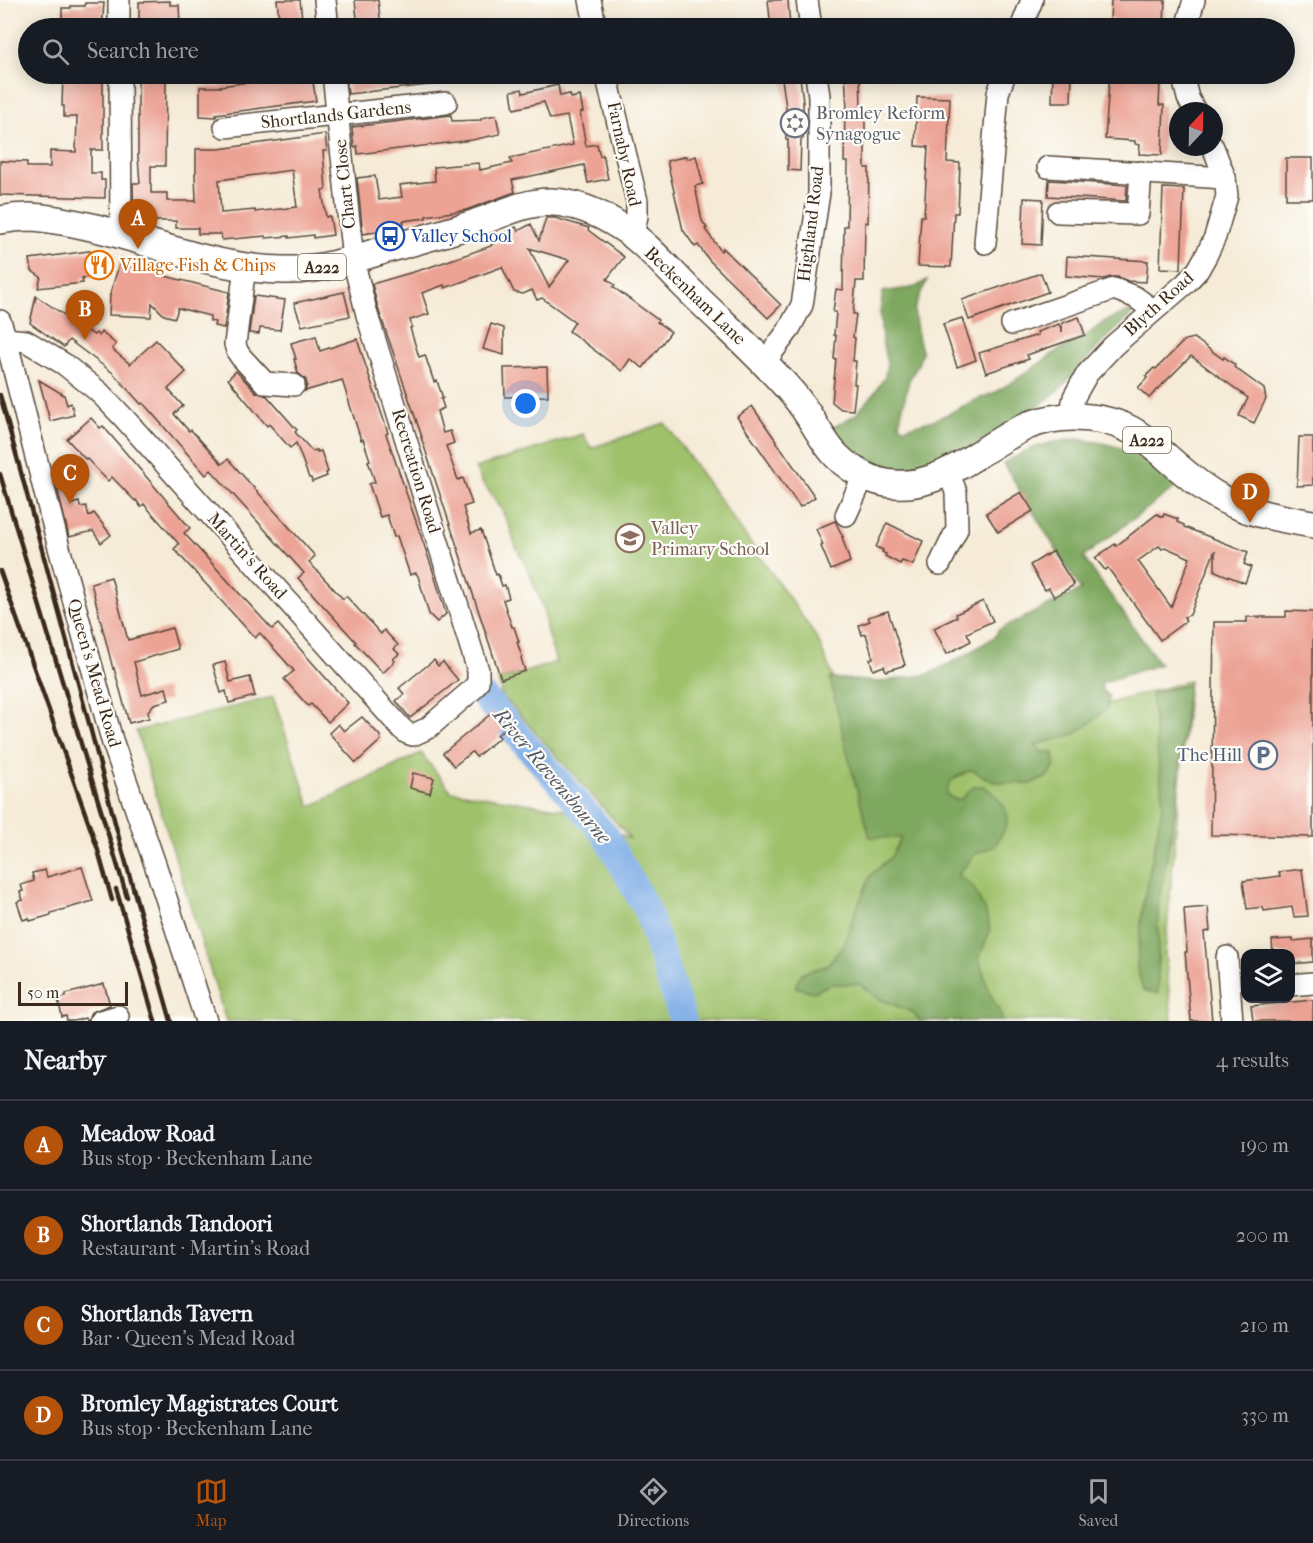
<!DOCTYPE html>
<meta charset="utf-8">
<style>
body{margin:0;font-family:"IM FELL French Canon",serif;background:#242831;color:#f1f3f6}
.controls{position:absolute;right:18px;bottom:18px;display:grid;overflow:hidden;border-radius:12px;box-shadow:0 3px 15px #0003}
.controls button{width:54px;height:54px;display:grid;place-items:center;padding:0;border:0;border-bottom:2px solid #363941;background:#171b24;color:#f1f3f6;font:30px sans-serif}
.compass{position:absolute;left:1169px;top:102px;width:54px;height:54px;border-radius:50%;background:#171b24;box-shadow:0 3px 15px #0003;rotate:22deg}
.scale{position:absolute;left:18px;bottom:15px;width:110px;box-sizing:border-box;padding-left:6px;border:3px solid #3b2a1e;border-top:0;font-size:16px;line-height:21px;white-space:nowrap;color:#3b2a1e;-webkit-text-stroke:4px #fdfcf7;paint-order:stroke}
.you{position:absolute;left:526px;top:404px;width:21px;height:21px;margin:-15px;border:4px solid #fff;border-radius:50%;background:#1a73e8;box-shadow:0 0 0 9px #1a73e833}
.badge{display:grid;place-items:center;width:39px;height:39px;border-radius:50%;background:#b45309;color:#fff;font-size:20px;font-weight:700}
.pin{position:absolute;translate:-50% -50px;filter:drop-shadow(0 2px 3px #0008)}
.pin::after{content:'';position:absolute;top:32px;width:21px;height:18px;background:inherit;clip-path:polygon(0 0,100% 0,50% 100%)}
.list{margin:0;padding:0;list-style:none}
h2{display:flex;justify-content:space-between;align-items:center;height:78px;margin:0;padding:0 24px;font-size:26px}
h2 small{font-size:20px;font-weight:400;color:#9ea1a6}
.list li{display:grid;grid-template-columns:39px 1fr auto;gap:18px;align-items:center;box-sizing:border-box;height:90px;padding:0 24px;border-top:2px solid #363941}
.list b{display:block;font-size:22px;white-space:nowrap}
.list p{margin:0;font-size:20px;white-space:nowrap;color:#9ea1a6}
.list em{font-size:20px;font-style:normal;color:#9ea1a6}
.icon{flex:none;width:33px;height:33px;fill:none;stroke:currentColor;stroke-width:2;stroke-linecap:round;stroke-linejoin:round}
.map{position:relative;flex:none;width:1313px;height:1021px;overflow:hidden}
.search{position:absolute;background:#171b24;box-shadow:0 3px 15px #0003;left:18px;right:18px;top:18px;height:66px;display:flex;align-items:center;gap:15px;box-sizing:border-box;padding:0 21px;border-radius:33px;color:#9ea1a6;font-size:22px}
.sheet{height:438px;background:#171b24}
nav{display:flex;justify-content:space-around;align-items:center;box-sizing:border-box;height:84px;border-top:2px solid #363941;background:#171b24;font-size:16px;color:#9ea1a6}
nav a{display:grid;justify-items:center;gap:3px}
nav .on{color:#b45309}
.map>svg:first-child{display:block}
.green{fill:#9ec16a;stroke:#6c7644;stroke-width:1.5}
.forest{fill:#7ea75e;stroke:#5c683e;stroke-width:1.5}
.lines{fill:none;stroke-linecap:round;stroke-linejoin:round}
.river{stroke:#7cace7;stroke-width:27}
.building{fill:#eca394;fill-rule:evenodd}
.minor-casing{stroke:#57473a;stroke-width:24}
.major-casing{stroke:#57473a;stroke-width:30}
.minor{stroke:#fff;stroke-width:21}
.major{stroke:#fff;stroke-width:27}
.rail{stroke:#3b2a1e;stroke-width:4.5}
.labels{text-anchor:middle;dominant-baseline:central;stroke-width:4.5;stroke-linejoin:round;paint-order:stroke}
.shield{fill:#fdfcf7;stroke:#75695f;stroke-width:1.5}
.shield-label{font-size:16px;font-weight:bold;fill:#3b2a1e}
.worship-label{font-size:18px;fill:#5b616d;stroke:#fdfcf7;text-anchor:start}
.street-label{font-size:18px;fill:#3b2a1e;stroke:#fdfcf7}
.transit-label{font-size:18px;fill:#164399;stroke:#fdfcf7;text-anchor:start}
.food-label{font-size:18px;fill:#c56008;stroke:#fdfcf7;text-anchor:start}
.education-label{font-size:18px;fill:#785e54;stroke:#fdfcf7;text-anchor:start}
.service-label{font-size:18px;fill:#4e5e75;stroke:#fdfcf7;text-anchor:end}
.water-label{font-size:20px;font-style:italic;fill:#525864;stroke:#fdfcf7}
</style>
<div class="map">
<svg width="1313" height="1021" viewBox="0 0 1313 1021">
<rect width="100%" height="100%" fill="#fdfcf7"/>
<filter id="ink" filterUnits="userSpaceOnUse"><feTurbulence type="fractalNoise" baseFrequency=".0167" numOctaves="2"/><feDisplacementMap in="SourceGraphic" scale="12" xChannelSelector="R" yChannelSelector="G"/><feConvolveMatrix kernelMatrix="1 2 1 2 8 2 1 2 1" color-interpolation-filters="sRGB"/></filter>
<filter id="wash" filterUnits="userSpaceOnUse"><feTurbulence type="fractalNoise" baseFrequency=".008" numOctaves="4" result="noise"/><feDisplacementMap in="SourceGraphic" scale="24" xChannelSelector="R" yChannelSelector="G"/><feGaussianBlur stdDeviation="1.35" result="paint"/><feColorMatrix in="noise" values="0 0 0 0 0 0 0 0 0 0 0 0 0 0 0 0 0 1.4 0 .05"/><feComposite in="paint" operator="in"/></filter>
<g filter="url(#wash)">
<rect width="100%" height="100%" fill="#f5ebd7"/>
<!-- green -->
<polygon class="green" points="665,423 793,603 818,640 833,677 831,679 896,762 1189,681 1165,953 1172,1021 226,1021 136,731 273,697 310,807 421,753 451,791 562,809 631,839 500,693 501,690 498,681 556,662 547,633 543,607 530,574 516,547 510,528 500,506 482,482 475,468 583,434 591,448"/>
<!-- forest -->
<g class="forest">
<polygon points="927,280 914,310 917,331 922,352 918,365 909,380 899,424 904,428 934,420 950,413 971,402 996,392 1014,381 1059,350 1087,335 1105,321 1138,308 1098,347 1061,388 1039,406 1006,427 924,473 885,475 848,452 832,428 855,415 873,395 885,377 887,364 882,341 880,311 883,292 916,287"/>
<path d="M1078 439C1101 442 1123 446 1143 458 1155 465 1166 477 1177 486L1083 557 1160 664 1101 683 1102 690 1109 696 1107 708 1092 722 1074 734 1035 745 1042 752 1054 753 1055 766 1046 778 1030 784 994 782 972 770C960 775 945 780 947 795L954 799H961L974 786H984L995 795 1004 806 1008 817 1005 829 995 846 975 854 958 875 973 887 986 913 990 931 979 958 989 992 1001 1013 1002 1021H920L912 1012 879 999 859 984H831L814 992 795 987 802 973 826 966 844 945 855 912 871 875 891 857 901 838 870 837 852 772 830 678 880 682 929 674 971 652 996 636 998 630 1081 590 1003 463 1030 449 1053 442Z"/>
<polygon points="1188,685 1176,805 1158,906 1158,994 1143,990 1137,967 1143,904 1163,804 1151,693"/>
</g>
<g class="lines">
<!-- river -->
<polyline class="river" points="485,698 606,836 647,910 683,1021"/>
</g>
<g id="blocks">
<!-- building -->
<g class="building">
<polygon points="277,0 300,0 303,28 280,28"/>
<polygon points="355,0 378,0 381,28 358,28"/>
<polygon points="768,0 788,0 790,28 771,28"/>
<polygon points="1111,0 1165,0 1164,28 1145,28 1146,24 1142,24 1142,21 1110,20"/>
<polygon points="170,1 170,5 179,5 180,23 161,23 161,28 139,28 139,2"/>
<polygon points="85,3 104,3 102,28 68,28 68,25 62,25 62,8 71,8 71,6 85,6"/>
<polygon points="65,74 103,74 103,150 91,150 91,173 101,173 101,180 105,180 105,198 0,195 0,161 27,162 27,167 50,167 50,151 76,152 77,117 64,117 64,106 62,106 63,76 65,76"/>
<path d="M138 74H166L165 166H151V193H167V201H196L195 173 196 172V149H219L325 134 327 151H323L326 190H322L326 217 330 216 333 235 313 238V235L289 238V236L266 238V236L222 240 221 234H198V228H176V221H134L133 183H140L138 157ZM292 170 297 207 255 212V210L221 213 219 180Z"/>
<polygon points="309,74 310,82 313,82 316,101 216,114 216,117 200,116 200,87 221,87 220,86"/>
<polygon points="348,74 455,74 455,82 348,94 346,75"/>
<polygon points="845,74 860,74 861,109 865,109 865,168 869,168 868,223 865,222 864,281 856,281 853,314 856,314 853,337 855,338 853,361 856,361 854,384 856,384 853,410 841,409 832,402 836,359 834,359 836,336 834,335 836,312 833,312 836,289 843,290 844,226 847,226 848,162 844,162 845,109 847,109"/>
<polygon points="1053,74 1072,74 1071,102 1052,102"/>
<polygon points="1113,74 1159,74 1158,85 1160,85 1159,105 1164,105 1162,155 1139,154 1140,145 1135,144 1135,141 1105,139 1109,82 1112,82"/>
<polygon points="800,77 803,102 803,139 801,139 800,171 788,170 788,140 786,140 786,107 782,79"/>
<polygon points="558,85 560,96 570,94 571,98 580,96 583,112 580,113 586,146 597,144 600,156 603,155 608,179 588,183 584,165 512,180 515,192 477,206 466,210 426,216 426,218 403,221 404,224 380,227 380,231 363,234 357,178 375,176 379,200 402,197 400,185 435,181 434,167 479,163 480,170 512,163 510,158 573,145 567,116 550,119 544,102 514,109 511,91 522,89 523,93"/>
<polygon points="917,97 950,98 947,162 960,163 958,213 954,213 951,267 918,266 921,216 924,216 928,147 915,146"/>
<polygon points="451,115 452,121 481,120 481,118 496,115 500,134 472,140 358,154 357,146 354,147 352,127"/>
<polygon points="687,156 687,159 696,156 703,184 695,186 702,221 707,228 705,229 721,251 723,248 781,305 768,318 709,260 698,245 695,247 683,230 667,161"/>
<rect x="1286" y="158" width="27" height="41"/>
<polygon points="1049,180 1127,185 1126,201 1048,196"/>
<polygon points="1163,188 1184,189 1181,269 1160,268"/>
<polygon points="1024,198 1043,199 1041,245 1022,244"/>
<path d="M546 218H555L589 228 588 230 624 257 607 279 615 285 613 287 658 320 657 322 671 332 643 368 630 359 622 371 569 331 575 322 542 298 537 300 532 290 523 294 514 292 502 267 445 288 444 285 422 293 429 314 410 320 412 327 410 328 419 357 425 355 434 382 437 381 443 398 441 399 444 408 437 411 443 433 450 431 454 443 446 446 458 480 463 478 472 504 463 507 471 533 481 530 496 575 498 574 502 586 505 585 509 598 503 600 512 627H514L519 642H517L522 657 521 658 525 671 501 679 421 437H422L378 308 372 284 427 268 491 246V245L504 238 502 234 516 227 518 231 531 224 539 241ZM529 248 569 260 549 287Z"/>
<polygon points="89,251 102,255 105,275 82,278 83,283 38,288 41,277 32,271 30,259"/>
<polygon points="1067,256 1148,261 1146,282 1128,281 1118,277 1111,277 1104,279 1066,276"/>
<polygon points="121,258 166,274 165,276 229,292 224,328 214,326 215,322 210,321 210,316 178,308 175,318 164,315 152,303 151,317 109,315 110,295"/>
<polygon points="1041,273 1048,292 969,320 962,300"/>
<polygon points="344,292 350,316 302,326 294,303"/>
<polygon points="36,296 94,335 96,333 99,336 101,332 116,344 112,349 130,364 156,340 186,372 168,389 183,406 174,414 189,431 191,430 222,464 228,459 315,556 309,562 343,599 346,596 381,634 384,630 398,645 394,649 399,654 393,659 395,661 383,673 355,643 356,642 298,578 304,573 211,470 206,475 143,403 141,404 113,373 69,340 64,347 30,323"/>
<polygon points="254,296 285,300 280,330 260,328 259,334 249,333"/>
<polygon points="1079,317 1085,335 1027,355 1029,359 986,373 979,353 1038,335 1037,332 1059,324 1062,332 1062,323"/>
<polygon points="962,318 976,360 957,367 943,324"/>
<polygon points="491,324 504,328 504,355 483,349"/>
<polygon points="316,336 320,351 357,339 388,433 386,434 433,571 446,614 437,622 429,614 418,576 416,573 410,575 397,536 394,537 387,515 380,517 369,484 375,482 368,461 370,460 363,439 361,440 342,380 305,391 307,385 306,380 298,373 294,359 296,359 291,343"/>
<polygon points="1194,338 1223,359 1224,357 1235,365 1234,367 1264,389 1266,399 1254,423 1239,416 1248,398 1191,356 1149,398 1138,388 1147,378 1146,376 1154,368 1156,369 1185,340"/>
<polygon points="547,367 548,396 505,397 504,368"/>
<polygon points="236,371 256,392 267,396 297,430 295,432 312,451 317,450 317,452 321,451 328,472 326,473 327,476 312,482 311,478 309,478 296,443 290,448 269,424 267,426 228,379"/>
<polygon points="39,380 64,395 67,405 71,403 74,415 50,421"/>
<polygon points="752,406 815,497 800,507 737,417"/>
<polygon points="91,418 100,428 103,426 108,432 190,528 184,533 272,629 278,624 348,703 328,722 311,704 308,706 284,679 294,671 260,633 255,638 174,549 179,544 144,504 141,507 136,500 135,501 112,477 108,481 86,458 85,459 67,439"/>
<polygon points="1299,437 1313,437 1313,485 1297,486"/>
<polygon points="66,485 71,504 79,502 80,507 86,506 89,516 94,513 111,535 101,543 93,531 69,537 57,487"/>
<polygon points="1021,492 1033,511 998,532 986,513"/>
<path d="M1157 514 1163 517 1164 514 1178 519 1177 522 1184 525V527L1248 552 1244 564 1251 567 1245 583 1215 571V550L1190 615 1184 617 1186 621 1160 640 1108 568 1105 570 1095 558 1115 544 1116 546ZM1159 546 1162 549 1165 547 1190 558 1171 607 1138 561Z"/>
<polygon points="835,521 843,537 842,537 850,562 831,570 821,546 823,545 816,529"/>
<polygon points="887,523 923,541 913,565 902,561 900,564 885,556 886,554 882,552 883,550 876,547"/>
<polygon points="1053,551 1074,585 1054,597 1049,588 1045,590 1030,565"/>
<polygon points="111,577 128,640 172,628 178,649 134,662 142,695 166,688 169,700 154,704 148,711 149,718 129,723 114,668 113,669 91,583"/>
<polygon points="983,601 993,621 967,633 971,641 947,654 934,628 957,617 956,614"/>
<polygon points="888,611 905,665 886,671 884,666 873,670 870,659 873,658 866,634 862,635 859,625 870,621 868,617"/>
<polygon points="1286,611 1313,612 1313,837 1211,835 1214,622 1247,622 1247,617 1286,617"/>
<polygon points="434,660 438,666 443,662 458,680 410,718 396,701 404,694 399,688"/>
<polygon points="225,662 230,682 250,677 255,696 229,703 226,691 221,693 213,665"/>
<polygon points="493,712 506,728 497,735 500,737 476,757 472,752 454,766 443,753"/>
<polygon points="362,717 381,737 380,738 381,740 356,763 329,733 338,724 344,731"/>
<polygon points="413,773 434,778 430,793 410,788"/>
<polygon points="82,867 93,901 51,913 51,915 30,921 29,918 23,920 17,902 23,900 20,892 23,891 21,885 34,881 32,873 45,870 47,877"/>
<polygon points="1302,869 1308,916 1294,917 1292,907 1264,911 1263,907 1247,909 1243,881 1280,876 1279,872"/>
<polygon points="1208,907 1210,931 1204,932 1212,1021 1191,1021 1185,952 1187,952 1184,909"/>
<polygon points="1293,939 1293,941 1313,939 1313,962 1290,964 1290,954 1273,954 1272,940"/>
<polygon points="104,984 110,1005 91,1012 87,1021 86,1021 85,1018 74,1021 67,1021 66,1016 62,1017 58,999 66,997 66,994"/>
<polygon points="1313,1000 1313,1021 1253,1021 1251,1006"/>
</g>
</g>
</g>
<g filter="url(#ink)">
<use href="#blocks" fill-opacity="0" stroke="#57473a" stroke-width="1.5"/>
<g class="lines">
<!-- minor casing -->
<g class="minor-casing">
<g id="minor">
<polyline points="119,0 119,28"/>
<polyline points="325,0 328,28"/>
<polyline points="590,0 596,28"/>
<polyline points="807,0 811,28"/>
<polyline points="1021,28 1032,0"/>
<polyline points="1186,28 1194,0"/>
<polyline points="120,74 121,234"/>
<polyline points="606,74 637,201 637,216 633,235"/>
<polyline points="1182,74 1188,98 1195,111"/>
<polyline points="225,127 446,103"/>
<polyline points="1048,167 1225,178"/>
<polyline points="1058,212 1138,214 1141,172"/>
<polyline points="985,243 998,93 1005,74"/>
<polyline points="245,267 235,344 237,351 241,357 265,383 294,385"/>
<polyline points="0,321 6,339 58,544 112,740 156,867 206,1021"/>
<polyline points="1012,324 1114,289 1135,297 1153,310"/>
<polyline points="6,339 26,341 64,364 99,392 124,418 402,729 407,733 413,735 428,728 473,689 478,682 478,670 367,315 353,259 333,74"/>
<polyline points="764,363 788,331 802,305 819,193 819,96 816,74"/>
<polyline points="1070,417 1074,397 1087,374 1113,346 1186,283 1198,270 1207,254 1215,237 1227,196 1225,178 1213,147"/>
<polyline points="846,515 864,475"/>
<polyline points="940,564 957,529 956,492 948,471"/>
<polyline points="1227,957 1232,1021"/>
<polyline points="1290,985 1313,983"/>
<polyline points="100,1021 118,1016"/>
</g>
</g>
<!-- major casing -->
<g class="major-casing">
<path id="major" d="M0 220C10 218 20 217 30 217 52 218 74 223 96 228 151 242 206 264 263 269 277 270 293 271 307 269 335 266 361 257 387 249 416 241 445 233 473 224 498 216 525 201 552 202 576 203 601 214 621 227 646 243 666 267 687 288 722 323 761 356 793 394 823 429 823 459 872 479 931 502 980 446 1029 425 1043 420 1058 417 1073 417 1092 417 1114 421 1131 430 1142 436 1151 444 1161 452 1178 467 1194 482 1214 494 1245 513 1278 518 1313 524"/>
</g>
<!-- minor -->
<use href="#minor" class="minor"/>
<!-- major -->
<use href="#major" class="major"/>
<!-- rail -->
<g class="rail">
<polyline points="0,395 90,727 120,842 171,1021"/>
<polyline points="0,474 127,897"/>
<polyline points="0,571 97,847 112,900"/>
<polyline points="116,889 155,1021"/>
</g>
</g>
</g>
<!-- icons -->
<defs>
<g id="synagogue-ring" transform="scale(1.5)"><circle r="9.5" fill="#fdfcf7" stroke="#6b7280" stroke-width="1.5"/><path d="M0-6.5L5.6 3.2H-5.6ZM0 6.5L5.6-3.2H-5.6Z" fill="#6b7280"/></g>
<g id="bus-ring" transform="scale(1.5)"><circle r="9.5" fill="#fdfcf7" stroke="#1a4fb4" stroke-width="1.5"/><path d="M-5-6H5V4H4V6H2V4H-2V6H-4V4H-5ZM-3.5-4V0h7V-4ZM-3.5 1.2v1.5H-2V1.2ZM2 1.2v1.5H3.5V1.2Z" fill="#1a4fb4"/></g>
<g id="restaurant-ring" transform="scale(1.5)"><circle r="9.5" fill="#fdfcf7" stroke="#e8710a" stroke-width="1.5"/><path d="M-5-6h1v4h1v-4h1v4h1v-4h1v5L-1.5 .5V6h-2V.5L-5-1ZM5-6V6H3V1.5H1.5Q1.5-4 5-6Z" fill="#e8710a"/></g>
<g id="school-ring" transform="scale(1.5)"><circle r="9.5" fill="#fdfcf7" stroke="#8d6e63" stroke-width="1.5"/><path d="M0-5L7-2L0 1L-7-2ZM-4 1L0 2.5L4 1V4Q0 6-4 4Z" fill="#8d6e63"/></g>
<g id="parking-ring" transform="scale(1.5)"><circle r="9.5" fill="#fdfcf7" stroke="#5c6f8a" stroke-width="1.5"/><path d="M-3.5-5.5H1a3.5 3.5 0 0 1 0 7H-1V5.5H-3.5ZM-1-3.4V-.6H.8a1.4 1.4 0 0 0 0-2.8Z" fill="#5c6f8a"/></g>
</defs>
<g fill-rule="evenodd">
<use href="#synagogue-ring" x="795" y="123"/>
<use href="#bus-ring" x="390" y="236"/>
<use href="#restaurant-ring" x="99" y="265"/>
<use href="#school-ring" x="630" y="538"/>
<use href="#parking-ring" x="1263" y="755"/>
</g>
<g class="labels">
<!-- shield labels -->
<g class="shield">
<rect x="298" y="254" width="48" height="26" rx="4.5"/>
<rect x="1123" y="427" width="48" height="26" rx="4.5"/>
</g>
<g class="shield-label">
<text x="322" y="267">A222</text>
<text x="1147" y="440">A222</text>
</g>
<!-- worship labels -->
<g class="worship-label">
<text x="816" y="113">Bromley Reform<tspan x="816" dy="21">Synagogue</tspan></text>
</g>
<!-- street labels -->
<g class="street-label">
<text transform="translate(336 115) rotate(-6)">Shortlands Gardens</text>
<text transform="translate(624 154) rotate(78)">Farnaby Road</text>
<text transform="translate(345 184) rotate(-96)">Chart Close</text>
<text transform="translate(811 224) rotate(-83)">Highland Road</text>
<text transform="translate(695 296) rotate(44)">Beckenham Lane</text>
<text transform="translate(1159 304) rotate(-42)">Blyth Road</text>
<text transform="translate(416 471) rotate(73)">Recreation Road</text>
<text transform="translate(247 556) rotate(48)">Martin's Road</text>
<text transform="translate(94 673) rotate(74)">Queen's Mead Road</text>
</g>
<!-- transit labels -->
<g class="transit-label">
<text x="411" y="236">Valley School</text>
</g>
<!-- food labels -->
<g class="food-label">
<text x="120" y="265">Village Fish &amp; Chips</text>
</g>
<!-- education labels -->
<g class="education-label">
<text x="651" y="528">Valley<tspan x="651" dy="21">Primary School</tspan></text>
</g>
<!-- service labels -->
<g class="service-label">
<text x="1242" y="755">The Hill</text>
</g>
<!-- water labels -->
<g class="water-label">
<text transform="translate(552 776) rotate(50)">River Ravensbourne</text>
</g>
</g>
</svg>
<div class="controls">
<button><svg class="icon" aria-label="layers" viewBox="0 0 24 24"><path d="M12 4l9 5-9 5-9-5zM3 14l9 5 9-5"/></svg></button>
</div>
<svg class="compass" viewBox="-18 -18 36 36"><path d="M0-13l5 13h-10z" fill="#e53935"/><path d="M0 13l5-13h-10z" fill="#9ea1a6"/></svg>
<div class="scale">50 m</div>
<div class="you"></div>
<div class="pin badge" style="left:138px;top:249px">A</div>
<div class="pin badge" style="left:85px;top:340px">B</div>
<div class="pin badge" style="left:70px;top:504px">C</div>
<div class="pin badge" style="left:1250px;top:523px">D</div>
<div class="search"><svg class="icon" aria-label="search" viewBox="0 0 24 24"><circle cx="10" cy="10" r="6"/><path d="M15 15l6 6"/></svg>Search here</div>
</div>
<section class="sheet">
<h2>Nearby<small>4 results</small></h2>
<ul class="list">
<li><span class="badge">A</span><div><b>Meadow Road</b><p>Bus stop · Beckenham Lane</p></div><em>190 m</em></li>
<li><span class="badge">B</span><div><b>Shortlands Tandoori</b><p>Restaurant · Martin's Road</p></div><em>200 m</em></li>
<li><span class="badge">C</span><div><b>Shortlands Tavern</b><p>Bar · Queen's Mead Road</p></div><em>210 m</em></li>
<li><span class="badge">D</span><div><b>Bromley Magistrates Court</b><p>Bus stop · Beckenham Lane</p></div><em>330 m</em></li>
</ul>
</section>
<nav>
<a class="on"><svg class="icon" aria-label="map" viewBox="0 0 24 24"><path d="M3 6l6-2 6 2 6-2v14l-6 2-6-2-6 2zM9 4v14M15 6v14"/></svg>Map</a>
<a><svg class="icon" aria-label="directions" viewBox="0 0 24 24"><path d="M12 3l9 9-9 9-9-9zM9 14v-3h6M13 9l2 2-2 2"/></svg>Directions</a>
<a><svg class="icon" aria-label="saved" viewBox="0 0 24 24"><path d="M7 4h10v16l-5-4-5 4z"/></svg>Saved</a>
</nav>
